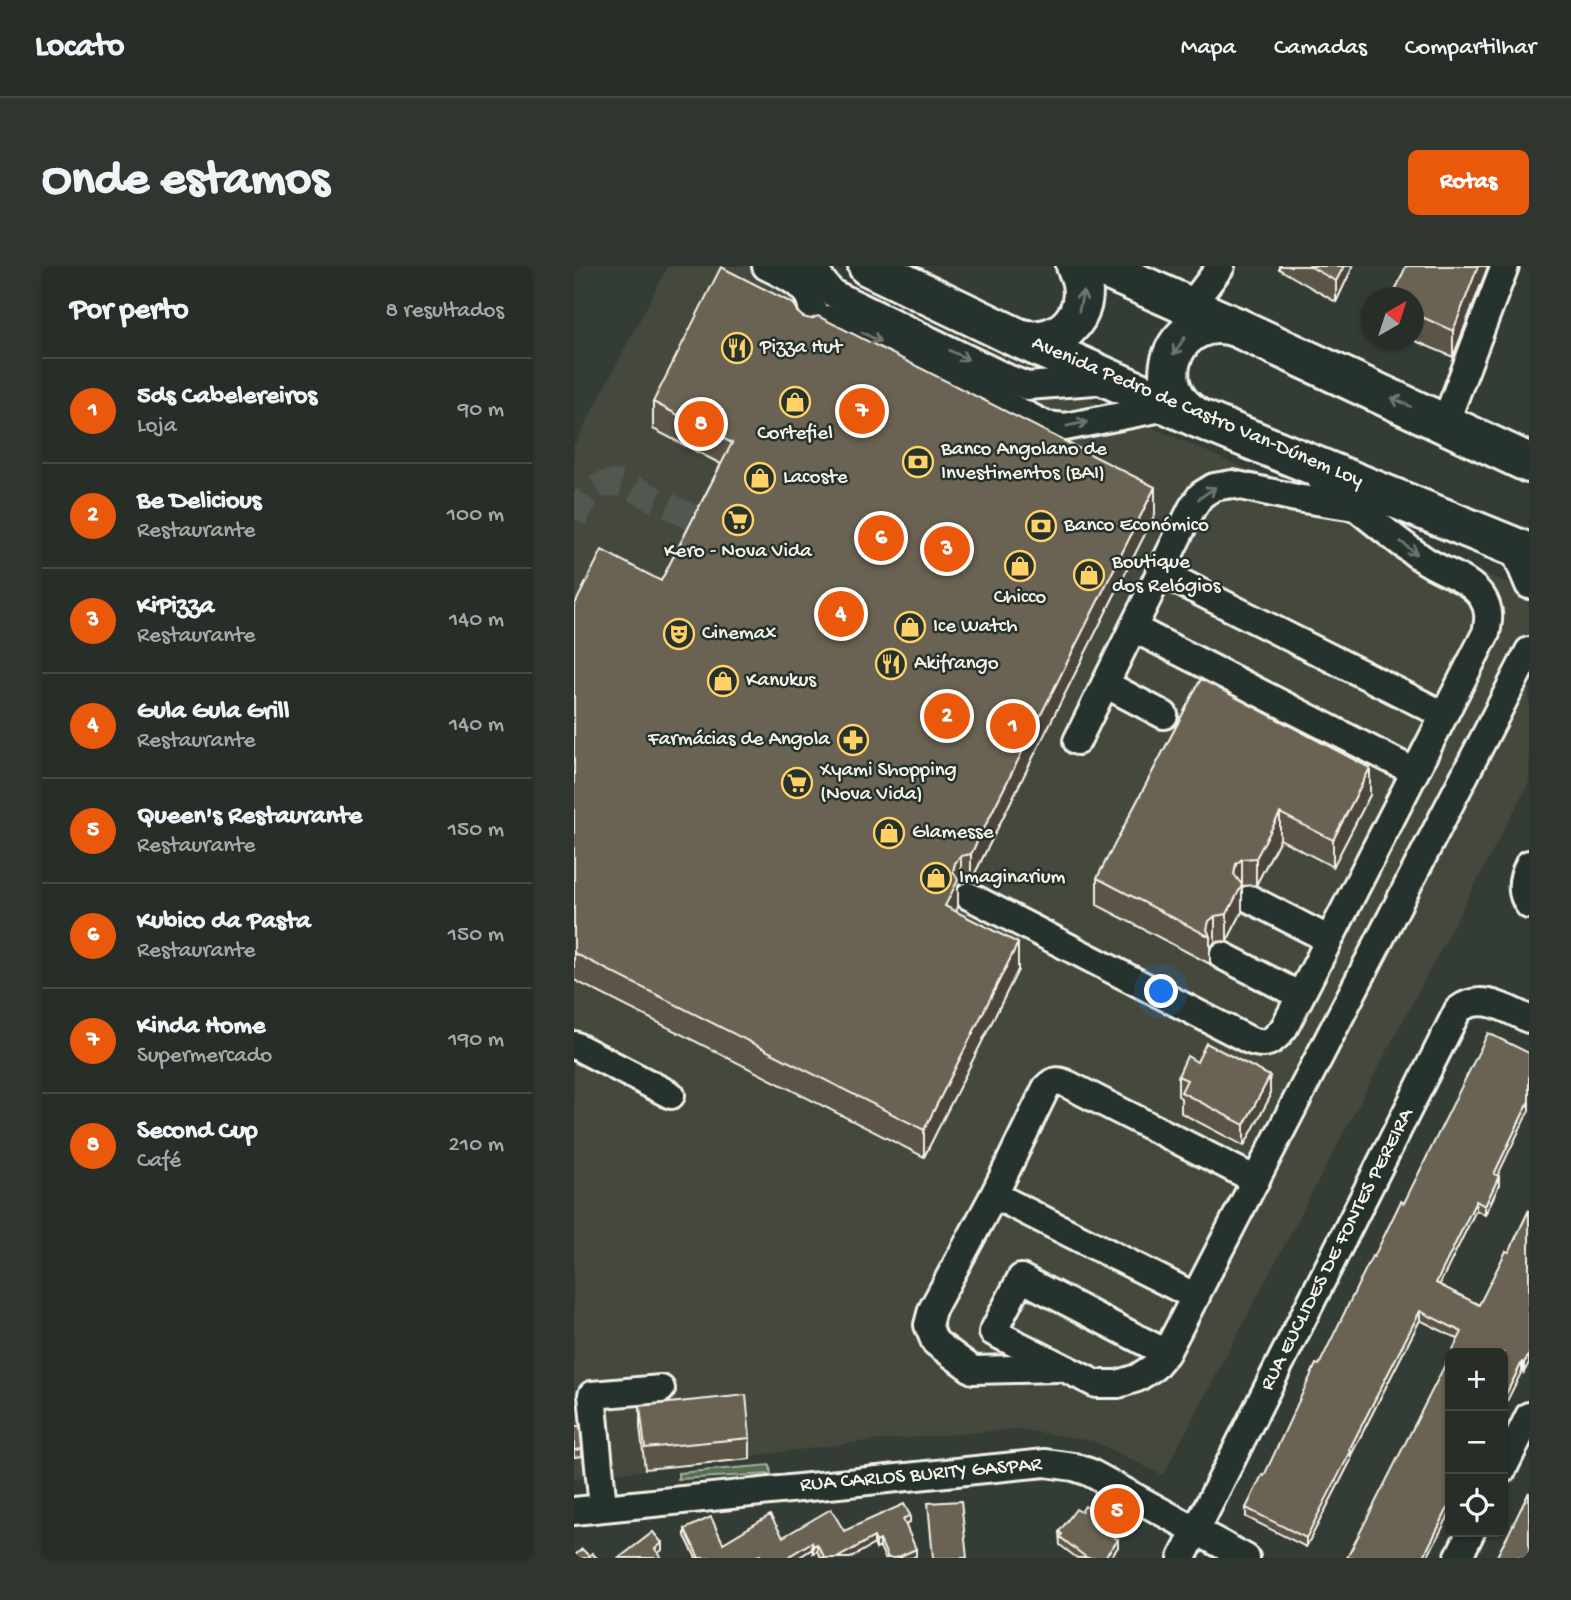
<!DOCTYPE html>
<html lang="pt">
<meta charset="utf-8">
<style>
body{margin:0;font-family:"Gochi Hand",sans-serif;background:#2f3630;color:#f1f3f6}
.controls{position:absolute;right:21px;bottom:21px;display:grid;overflow:hidden;border-radius:10px;box-shadow:0 2px 5px #0004}
.controls button{width:63px;height:63px;display:grid;place-items:center;padding:0;border:0;border-bottom:2px solid #434a45;background:#272e28;color:#f1f3f6;font:35px sans-serif}
.compass{position:absolute;left:787px;top:21px;width:63px;height:63px;border-radius:50%;background:#272e28;box-shadow:0 2px 5px #0004;rotate:39deg}
.you{position:absolute;left:588px;top:726px;width:24px;height:24px;margin:-18px;border:5px solid #fff;border-radius:50%;background:#1a73e8;box-shadow:0 0 0 10px #1a73e833}
.badge{display:grid;place-items:center;width:46px;height:46px;border-radius:50%;background:#ea580c;color:#fff;font-size:23px;font-weight:700}
.pin{position:absolute;translate:-50% -50%;border:4px solid #fff;box-shadow:0 2px 7px #0006}
.list{margin:0;padding:0;list-style:none}
h2{display:flex;justify-content:space-between;align-items:center;height:91px;margin:0;padding:0 28px;font-size:30px}
h2 small{font-size:23px;font-weight:400;color:#a4a8a8}
.list li{display:grid;grid-template-columns:46px 1fr auto;gap:21px;align-items:center;box-sizing:border-box;height:105px;padding:0 28px;border-top:2px solid #434a45}
.list b{display:block;font-size:26px;white-space:nowrap}
.list p{margin:0;font-size:23px;white-space:nowrap;color:#a4a8a8}
.list em{font-size:23px;font-style:normal;color:#a4a8a8}
.icon{flex:none;width:38px;height:38px;fill:none;stroke:currentColor;stroke-width:2;stroke-linecap:round;stroke-linejoin:round}
.map{position:relative;flex:none;width:955px;height:1292px;overflow:hidden;border-radius:10px}
header{display:flex;align-items:center;gap:42px;box-sizing:border-box;height:98px;padding:0 35px;background:#272e28;border-bottom:2px solid #434a45}
header strong{font-size:33px}
nav{display:flex;gap:38px;margin-inline-start:auto;font-size:24px}
.intro{display:flex;align-items:center;justify-content:space-between;box-sizing:border-box;height:168px;padding:0 42px}
h1{margin:0;font-size:49px}
.button{padding:18px 32px;border-radius:10px;background:#ea580c;color:#fff;font-size:24px;font-weight:700}
main{display:flex;gap:42px;padding:0 42px}
aside{flex:1;background:#272e28;border-radius:10px;box-shadow:0 2px 5px #0004}
.map>svg:first-child{display:block}
.built{fill:#44483e}
.green{fill:#576d51;stroke:#a6af9c;stroke-width:2}
.lines{fill:none;stroke-linecap:round;stroke-linejoin:round}
.minor-tunnel{stroke:#515850;stroke-width:26;stroke-dasharray:26 13;stroke-linecap:butt}
.minor-casing{stroke:#f4f1e8;stroke-width:32}
.highway-casing{stroke:#f4f1e8;stroke-width:44}
.minor{stroke:#26332d;stroke-width:26}
.highway{stroke:#26332d;stroke-width:38}
.wall{fill:#5c5547;stroke:#f4f1e8;stroke-width:2}
.shaded-wall{fill:#4b453a;stroke:#f4f1e8;stroke-width:2}
.building{fill:#6b6353;stroke:#f4f1e8;stroke-width:2}
.oneway{stroke:#6e766e}
.labels{text-anchor:middle;dominant-baseline:central;stroke-width:5;stroke-linejoin:round;paint-order:stroke}
.poi-label{font-size:21px;fill:#f4f1e8;stroke:#26332d;text-anchor:start}
.street-label{font-size:21px;fill:#f4f1e8;stroke:#26332d}
</style>
<header>
<strong>Locato</strong>
<nav><a>Mapa</a><a>Camadas</a><a>Compartilhar</a></nav>
</header>
<div class="intro"><h1>Onde estamos</h1><a class="button">Rotas</a></div>
<main>
<aside>
<h2>Por perto<small>8 resultados</small></h2>
<ul class="list">
<li><span class="badge">1</span><div><b>5ds Cabelereiros</b><p>Loja</p></div><em>90 m</em></li>
<li><span class="badge">2</span><div><b>Be Delicious</b><p>Restaurante</p></div><em>100 m</em></li>
<li><span class="badge">3</span><div><b>KiPizza</b><p>Restaurante</p></div><em>140 m</em></li>
<li><span class="badge">4</span><div><b>Gula Gula Grill</b><p>Restaurante</p></div><em>140 m</em></li>
<li><span class="badge">5</span><div><b>Queen's Restaurante</b><p>Restaurante</p></div><em>150 m</em></li>
<li><span class="badge">6</span><div><b>Kubico da Pasta</b><p>Restaurante</p></div><em>150 m</em></li>
<li><span class="badge">7</span><div><b>Kinda Home</b><p>Supermercado</p></div><em>190 m</em></li>
<li><span class="badge">8</span><div><b>Second Cup</b><p>Café</p></div><em>210 m</em></li>
</ul>
</aside>
<div class="map">
<svg width="955" height="1292" viewBox="0 0 955 1292">
<rect width="100%" height="100%" fill="#343d35"/>
<filter id="ink" filterUnits="userSpaceOnUse"><feTurbulence type="fractalNoise" baseFrequency=".0143" numOctaves="2"/><feDisplacementMap in="SourceGraphic" scale="14" xChannelSelector="R" yChannelSelector="G"/><feConvolveMatrix kernelMatrix="1 2 1 2 8 2 1 2 1" color-interpolation-filters="sRGB"/></filter>
<g filter="url(#ink)">
<!-- built -->
<polygon class="built" points="94,0 210,0 955,327 955,516 589,1209 519,1175 444,1163 284,1176 0,1213 0,180"/>
<!-- green -->
<polygon class="green" points="196,1199 197,1208 104,1213 104,1207"/>
<g class="lines">
<!-- minor-tunnel -->
<path class="minor-tunnel" d="M0 253C12 229 21 213 50 218L138 261"/>
<!-- minor casing -->
<g class="minor-casing">
<g id="minor">
<path d="M192 0C222 15 247 25 236 64"/>
<polyline points="231,0 241,6 258,27 433,112 453,120 534,114"/>
<polyline points="616,41 647,0"/>
<polyline points="236,64 251,53 264,54 472,159 491,161 598,140"/>
<polyline points="871,157 931,0"/>
<polyline points="939,281 955,319"/>
<polyline points="586,306 870,449"/>
<polyline points="559,362 841,506"/>
<polyline points="531,418 590,449"/>
<polyline points="503,475 618,242 627,229 640,221 658,218 722,232 781,241"/>
<path d="M955 598C948 612 945 626 955 639"/>
<path d="M395 630 675 774C693 781 698 776 710 762L912 367C915 354 916 343 908 331 894 311 867 306 849 293 813 268 780 239 746 212"/>
<polyline points="676,633 754,673"/>
<polyline points="649,690 725,729"/>
<polyline points="0,779 97,829"/>
<polyline points="420,929 622,1031"/>
<polyline points="592,1087 447,1012 419,1066 522,1118 544,1118 563,1112 580,1101 592,1087 955,385"/>
<path d="M484 1102 399 1104 361 1076 354 1059 358 1044 420 929 472 822C480 813 485 814 495 819L682 914"/>
<polyline points="929,1203 955,1150"/>
<polyline points="29,1241 18,1129 87,1123"/>
<polyline points="0,1245 471,1197 500,1201 515,1206 672,1292"/>
<path d="M608 1292 884 744C907 726 932 743 955 753"/>
<polyline points="884,1292 897,1266"/>
</g>
</g>
<!-- highway casing -->
<g class="highway-casing">
<g id="highway">
<polyline points="294,0 442,71 626,153 955,287"/>
<polyline points="524,0 664,62 955,197"/>
<path d="M444 72C490 85 524 42 502 0"/>
<path d="M622 151C568 119 603 42 662 61"/>
</g>
</g>
<!-- minor -->
<use href="#minor" class="minor"/>
<!-- highway -->
<use href="#highway" class="highway"/>
</g>
<!-- wall -->
<g class="wall">
<polygon points="705,0 779,0 762,36 705,3"/>
<polygon points="914,0 879,91 839,74 839,32"/>
<polygon points="223,46 229,51 581,248 397,615 387,616 384,620 384,641 381,646 444,704 350,891 0,714 0,340 87,315 147,198 79,163 79,136"/>
<polygon points="627,413 796,529 759,601 706,573 682,619 668,620 668,646 653,675 641,676 636,682 636,698 523,639 523,612"/>
<polygon points="604,810 696,831 670,880 607,847 607,832 604,830"/>
<polygon points="923,909 925,919 911,949 902,944 865,1019 905,1039 935,986 955,944 950,1106 846,1054 777,1189 777,1194 732,1281 672,1251 672,1242 690,1210 800,991 830,937"/>
<polygon points="66,1140 176,1172 176,1193 71,1203 66,1161"/>
<polygon points="0,1160 8,1183 8,1190 0,1191"/>
<polygon points="336,1256 331,1259 342,1290 338,1292 311,1292 306,1281 302,1283 300,1278 276,1292 247,1292 243,1285 239,1287 238,1283 224,1292 122,1292 111,1270 111,1263 149,1277 270,1265"/>
<polygon points="528,1260 527,1261 544,1281 536,1292 503,1292 486,1279 485,1266"/>
</g>
<!-- shaded-wall -->
<g class="shaded-wall">
<polygon points="770,0 779,0 762,36 762,15"/>
<polygon points="904,0 914,0 879,91 879,65"/>
<polygon points="581,221 581,248 397,615 397,588"/>
<polygon points="796,502 796,529 759,601 759,574"/>
<polygon points="706,547 706,573 682,619 682,592"/>
<polygon points="387,590 387,616 384,620 384,641 371,667 371,640 381,597"/>
<polygon points="668,593 668,646 653,675 653,648 662,598"/>
<polygon points="641,650 641,676 636,682 636,671 633,663 635,655"/>
<polygon points="444,677 444,704 350,891 350,864"/>
<polygon points="696,810 696,831 670,880 670,859"/>
<polygon points="955,835 955,844 920,917 920,908"/>
<polygon points="925,910 925,919 911,949 911,940"/>
<polygon points="902,935 902,944 862,1026 862,1017"/>
<polygon points="846,1045 846,1054 777,1189 777,1194 732,1281 732,1272 775,1184"/>
<polygon points="955,1088 955,1097 950,1106 950,1097"/>
<polygon points="948,1096 948,1105 929,1143 929,1134"/>
<polygon points="876,1238 876,1247 853,1292 849,1292"/>
<polygon points="336,1249 336,1256 329,1261 329,1253"/>
<polygon points="528,1252 528,1260 523,1266 523,1258"/>
<polygon points="300,1271 300,1278 276,1292 263,1292"/>
<polygon points="306,1274 306,1281 302,1283 302,1276"/>
<polygon points="544,1274 544,1281 536,1292 530,1292"/>
<polygon points="238,1276 238,1283 224,1292 212,1292"/>
<polygon points="88,1277 88,1284 81,1290 81,1283"/>
<polygon points="243,1278 243,1285 239,1287 239,1280"/>
<polygon points="342,1283 342,1290 338,1292 322,1292"/>
</g>
<!-- building -->
<g class="building">
<polygon points="735,0 770,0 762,15"/>
<polygon points="832,0 904,0 879,65 839,47 839,32 818,32"/>
<polygon points="147,1 220,38 223,46 229,51 237,53 244,50 581,221 397,588 387,590 381,597 379,605 384,614 371,640 444,677 350,864 0,687 0,340 28,284 87,315 158,177 79,136"/>
<polygon points="627,413 796,502 759,574 706,547 682,592 668,593 662,598 660,608 668,619 653,648 641,650 635,655 633,663 636,671 523,612"/>
<polygon points="914,767 955,787 955,835 920,908 925,910 911,940 902,935 862,1017 905,1039 932,985 935,986 955,944 955,1088 950,1097 948,1096 929,1134 929,1087 877,1087 888,1066 846,1045 775,1184 777,1185 732,1272 672,1242 688,1209 690,1210 742,1098 745,1099 798,990 800,991 827,935 830,937"/>
<polygon points="632,777 696,810 670,859 607,826 613,814 604,810 613,790 623,796"/>
<polygon points="876,1089 876,1238 849,1292 773,1292"/>
<polygon points="172,1129 176,1172 71,1182 66,1140"/>
<polygon points="0,1160 6,1160 8,1183 0,1184"/>
<polygon points="955,1226 955,1292 922,1292 934,1269"/>
<polygon points="387,1235 393,1292 359,1292 354,1237"/>
<polygon points="330,1238 336,1249 329,1253 342,1283 322,1292 314,1292 306,1274 302,1276 300,1271 263,1292 251,1292 243,1278 239,1280 238,1276 212,1292 188,1292 186,1289 179,1292 125,1292 111,1263 137,1251 149,1277 196,1249 209,1271 257,1243 270,1265"/>
<polygon points="511,1240 528,1252 523,1258 544,1274 530,1292 513,1292 486,1271 488,1268 485,1266 502,1243 507,1246"/>
<polygon points="79,1266 88,1277 81,1283 88,1292 45,1292"/>
<polygon points="8,1283 15,1290 18,1287 23,1292 0,1292 0,1290"/>
</g>
<!-- one-way arrows -->
<defs><path id="oneway-shaft" d="M-6 0H5M1.5-3L5.5 0L1.5 3" fill="none" stroke-width="1.6" stroke-linecap="round" stroke-linejoin="round" transform="scale(1.75)"/></defs>
<g class="oneway">
<use href="#oneway-shaft" transform="translate(507 35) rotate(-78)"/>
<use href="#oneway-shaft" transform="translate(297 71) rotate(27)"/>
<use href="#oneway-shaft" transform="translate(605 80) rotate(124)"/>
<use href="#oneway-shaft" transform="translate(385 89) rotate(26)"/>
<use href="#oneway-shaft" transform="translate(827 136) rotate(-155)"/>
<use href="#oneway-shaft" transform="translate(503 158) rotate(-12)"/>
<use href="#oneway-shaft" transform="translate(633 227) rotate(-35)"/>
<use href="#oneway-shaft" transform="translate(835 282) rotate(38)"/>
</g>
</g>
<!-- icons -->
<defs>
<g id="restaurant-ring" transform="scale(1.575)"><circle r="9.5" fill="#26332d" stroke="#ffd166" stroke-width="1.5"/><path d="M-5-6h1v4h1v-4h1v4h1v-4h1v5L-1.5 .5V6h-2V.5L-5-1ZM5-6V6H3V1.5H1.5Q1.5-4 5-6Z" fill="#ffd166"/></g>
<g id="shop-ring" transform="scale(1.575)"><circle r="9.5" fill="#26332d" stroke="#ffd166" stroke-width="1.5"/><path d="M-5-2.5h2.3a2.7 3.5 0 0 1 5.4 0H5L5.5 6h-11ZM-1.5-2.5h3a1.5 2.3 0 0 0-3 0Z" fill="#ffd166"/></g>
<g id="bank-ring" transform="scale(1.575)"><circle r="9.5" fill="#26332d" stroke="#ffd166" stroke-width="1.5"/><path d="M-6-4H6V4H-6ZM0-2.3a2.3 2.3 0 1 0 0 4.6a2.3 2.3 0 1 0 0-4.6Z" fill="#ffd166"/></g>
<g id="supermarket-ring" transform="scale(1.575)"><circle r="9.5" fill="#26332d" stroke="#ffd166" stroke-width="1.5"/><path d="M-6-5.5h2.5l.6 2H6L4.5 2H-2.5L-4.4-4H-6ZM-1.5 3.2a1.3 1.3 0 1 0 .1 0ZM3 3.2a1.3 1.3 0 1 0 .1 0Z" fill="#ffd166"/></g>
<g id="theatre-ring" transform="scale(1.575)"><circle r="9.5" fill="#26332d" stroke="#ffd166" stroke-width="1.5"/><path d="M-5-5.5Q0-4 5-5.5V0Q5 5 0 6Q-5 5-5 0ZM-3.3-2.5H-1v1.5H-3.3ZM1-2.5H3.3v1.5H1ZM-2.8 1Q0 5.5 2.8 1Z" fill="#ffd166"/></g>
<g id="pharmacy-ring" transform="scale(1.575)"><circle r="9.5" fill="#26332d" stroke="#ffd166" stroke-width="1.5"/><path d="M-2-6h4v4h4v4h-4v4h-4v-4h-4v-4h4Z" fill="#ffd166"/></g>
</defs>
<g fill-rule="evenodd">
<use href="#restaurant-ring" x="163" y="82"/>
<use href="#shop-ring" x="221" y="136"/>
<use href="#bank-ring" x="344" y="196"/>
<use href="#shop-ring" x="186" y="212"/>
<use href="#supermarket-ring" x="164" y="254"/>
<use href="#bank-ring" x="467" y="260"/>
<use href="#shop-ring" x="446" y="300"/>
<use href="#shop-ring" x="515" y="309"/>
<use href="#shop-ring" x="336" y="361"/>
<use href="#theatre-ring" x="105" y="368"/>
<use href="#restaurant-ring" x="317" y="398"/>
<use href="#shop-ring" x="149" y="415"/>
<use href="#pharmacy-ring" x="279" y="474"/>
<use href="#supermarket-ring" x="223" y="517"/>
<use href="#shop-ring" x="315" y="567"/>
<use href="#shop-ring" x="362" y="612"/>
</g>
<g class="labels">
<!-- poi labels -->
<g class="poi-label">
<text x="186" y="82">Pizza Hut</text>
<text x="221" y="168" text-anchor="middle">Cortefiel</text>
<text x="367" y="184">Banco Angolano de<tspan x="367" dy="24">Investimentos (BAI)</tspan></text>
<text x="209" y="212">Lacoste</text>
<text x="490" y="260">Banco Económico</text>
<text x="164" y="286" text-anchor="middle">Kero - Nova Vida</text>
<text x="538" y="297">Boutique<tspan x="538" dy="24">dos Relógios</tspan></text>
<text x="446" y="332" text-anchor="middle">Chicco</text>
<text x="359" y="361">Ice Watch</text>
<text x="128" y="368">Cinemax</text>
<text x="340" y="398">Akifrango</text>
<text x="172" y="415">Kanukus</text>
<text x="256" y="474" text-anchor="end">Farmácias de Angola</text>
<text x="246" y="505">Xyami Shopping<tspan x="246" dy="24">(Nova Vida)</tspan></text>
<text x="338" y="567">Glamesse</text>
<text x="385" y="612">Imaginarium</text>
</g>
<!-- street labels -->
<g class="street-label">
<text transform="translate(623 147) rotate(23)">Avenida Pedro de Castro Van-Dúnem Loy</text>
<text transform="translate(764 984) rotate(-63)">RUA EUCLIDES DE FONTES PEREIRA</text>
<text transform="translate(347 1210) rotate(-5)">RUA CARLOS BURITY GASPAR</text>
</g>
</g>
</svg>
<div class="controls">
<button>+</button>
<button>−</button>
<button><svg class="icon" aria-label="locate" viewBox="0 0 24 24"><circle cx="12" cy="12" r="6"/><path d="M12 2v4M12 18v4M2 12h4M18 12h4"/></svg></button>
</div>
<svg class="compass" viewBox="-18 -18 36 36"><path d="M0-13l5 13h-10z" fill="#e53935"/><path d="M0 13l5-13h-10z" fill="#a4a8a8"/></svg>
<div class="you"></div>
<div class="pin badge" style="left:439px;top:460px">1</div>
<div class="pin badge" style="left:373px;top:450px">2</div>
<div class="pin badge" style="left:373px;top:283px">3</div>
<div class="pin badge" style="left:267px;top:348px">4</div>
<div class="pin badge" style="left:543px;top:1245px">5</div>
<div class="pin badge" style="left:307px;top:272px">6</div>
<div class="pin badge" style="left:288px;top:145px">7</div>
<div class="pin badge" style="left:127px;top:158px">8</div>
</div>
</main>
